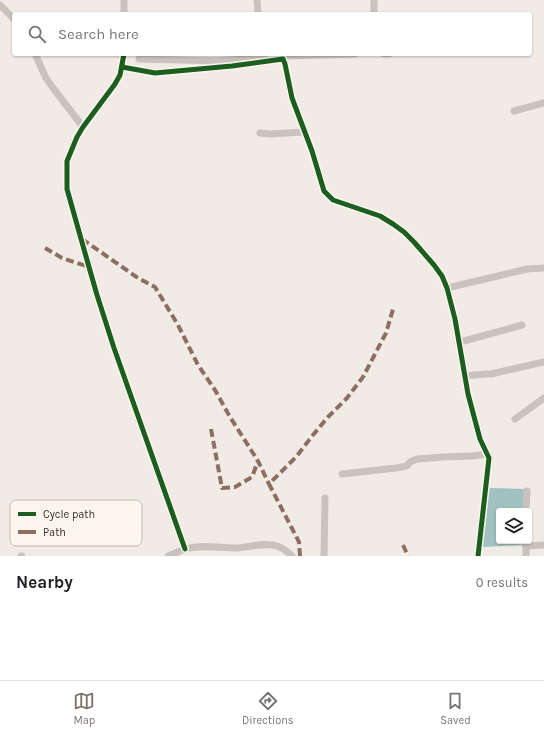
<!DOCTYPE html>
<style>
body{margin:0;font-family:Karla,sans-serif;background:#f2f2f2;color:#202124}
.controls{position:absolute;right:12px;bottom:12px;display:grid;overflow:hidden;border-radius:4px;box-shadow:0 1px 3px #0004}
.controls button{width:36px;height:36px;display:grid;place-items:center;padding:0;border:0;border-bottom:1px solid #e0e0e0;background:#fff;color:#202124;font:20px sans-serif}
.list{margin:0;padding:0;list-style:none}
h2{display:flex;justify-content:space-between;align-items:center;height:52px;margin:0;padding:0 16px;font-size:17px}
h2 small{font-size:13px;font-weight:400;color:#757577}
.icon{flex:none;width:22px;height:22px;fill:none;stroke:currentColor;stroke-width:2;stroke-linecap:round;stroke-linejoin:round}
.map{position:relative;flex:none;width:544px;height:556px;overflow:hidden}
.search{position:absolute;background:#fff;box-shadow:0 1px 3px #0004;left:12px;right:12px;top:12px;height:44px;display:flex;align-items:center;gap:10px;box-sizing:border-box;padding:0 14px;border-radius:4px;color:#757577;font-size:15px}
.sheet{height:124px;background:#fff}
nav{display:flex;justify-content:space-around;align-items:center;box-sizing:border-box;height:56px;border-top:1px solid #e0e0e0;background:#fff;font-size:11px;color:#757577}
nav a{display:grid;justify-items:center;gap:2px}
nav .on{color:#7a716c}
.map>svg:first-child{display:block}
.water{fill:#a1c2c1}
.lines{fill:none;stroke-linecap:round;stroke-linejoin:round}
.minor{stroke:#c9c3be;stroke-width:7}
.quiet{stroke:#8d6e63;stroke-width:4;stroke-dasharray:8 4;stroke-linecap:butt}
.cycleway-casing{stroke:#fbf5ee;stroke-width:8}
.cycleway{stroke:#1b5e20;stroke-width:5}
.key{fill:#fbf5ee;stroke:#c1bab4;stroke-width:1}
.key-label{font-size:11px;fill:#3b302b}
</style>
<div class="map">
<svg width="544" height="556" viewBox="0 0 544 556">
<rect width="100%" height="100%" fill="#f0ebe5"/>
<!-- water -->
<polygon class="water" points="489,488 526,489 525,511 499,511 499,541 525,541 525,543 521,545 482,547"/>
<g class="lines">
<!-- minor -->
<g class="minor">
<polyline points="124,0 124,14"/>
<polyline points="257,0 258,14"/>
<polyline points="374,0 374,14"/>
<polyline points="0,5 14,19"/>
<polyline points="35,54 46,78 53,88 83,127"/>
<polyline points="124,54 120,75 115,84 83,127 77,137 67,161 67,189 87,260 97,295 114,348 185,549"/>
<polyline points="384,54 389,54"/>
<polyline points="139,59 217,61 264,57"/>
<polyline points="283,59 284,56 355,54"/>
<polyline points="122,67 155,73 232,66 283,59 285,64 292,98 312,151 324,191 333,200 380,216 393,224 404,232 414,242 434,265 442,276 447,288 455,319 468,394 480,439 489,458 478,556"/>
<polyline points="514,111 544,103"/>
<polyline points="260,133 270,134 305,132"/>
<polyline points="447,288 527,269 544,268"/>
<polyline points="460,342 522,325"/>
<polyline points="465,376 486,374 491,374 544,362"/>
<polyline points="515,419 544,398"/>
<polyline points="342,474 396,468 407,466 410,462 417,459 443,457 472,456 488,454"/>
<polyline points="526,511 527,491"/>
<polyline points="526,546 544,545"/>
<polyline points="21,556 22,556"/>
<path d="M168 556C174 554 179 551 185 549 202 544 220 548 237 548 250 547 265 542 277 546 283 548 288 552 292 556"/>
<polyline points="324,556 325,498"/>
<polyline points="526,556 526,542"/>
</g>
<!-- quiet -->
<g class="quiet">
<polyline points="82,239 138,278 155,287 178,325 198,365 215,390 230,417 258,461 269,484"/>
<polyline points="45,248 62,258 89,267"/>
<polyline points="211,429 222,488 235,487 252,477 258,461"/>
<polyline points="403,545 408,556"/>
<polyline points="300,556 299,542 269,484 296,457 313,435 328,417 347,398 363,377 386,333 394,306"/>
</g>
<!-- cycleway casing -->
<g class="cycleway-casing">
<g id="cycleway">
<polyline points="124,54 120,75 115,84 83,127 77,137 67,161 67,189 87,260 97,295 114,348 185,549"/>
<polyline points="122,67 155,73 232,66 283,59 285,64 292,98 312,151 324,191 333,200 380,216 393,224 404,232 414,242 434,265 442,276 447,288 455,319 468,394 480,439 489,458 478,556"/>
</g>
</g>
<!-- cycleway -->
<use href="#cycleway" class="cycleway"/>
</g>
<!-- legend -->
<rect x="10" y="500" width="132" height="46" rx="6" class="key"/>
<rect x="18" y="512" width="18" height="4" fill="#1b5e20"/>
<rect x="18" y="530" width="18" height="4" fill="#8d6e63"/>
<g class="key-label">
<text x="43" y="518">Cycle path</text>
<text x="43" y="536">Path</text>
</g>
</svg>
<div class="controls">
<button><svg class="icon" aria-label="layers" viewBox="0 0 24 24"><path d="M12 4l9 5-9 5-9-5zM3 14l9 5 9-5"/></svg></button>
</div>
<div class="search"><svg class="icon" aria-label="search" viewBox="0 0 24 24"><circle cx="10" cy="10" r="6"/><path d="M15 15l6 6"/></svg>Search here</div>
</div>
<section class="sheet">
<h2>Nearby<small>0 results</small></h2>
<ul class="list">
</ul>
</section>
<nav>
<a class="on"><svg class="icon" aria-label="map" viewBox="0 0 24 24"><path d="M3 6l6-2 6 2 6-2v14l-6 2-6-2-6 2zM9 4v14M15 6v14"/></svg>Map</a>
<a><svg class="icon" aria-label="directions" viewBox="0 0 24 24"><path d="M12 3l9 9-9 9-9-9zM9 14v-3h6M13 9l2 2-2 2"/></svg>Directions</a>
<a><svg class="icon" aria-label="saved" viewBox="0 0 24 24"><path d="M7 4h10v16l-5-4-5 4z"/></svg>Saved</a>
</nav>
